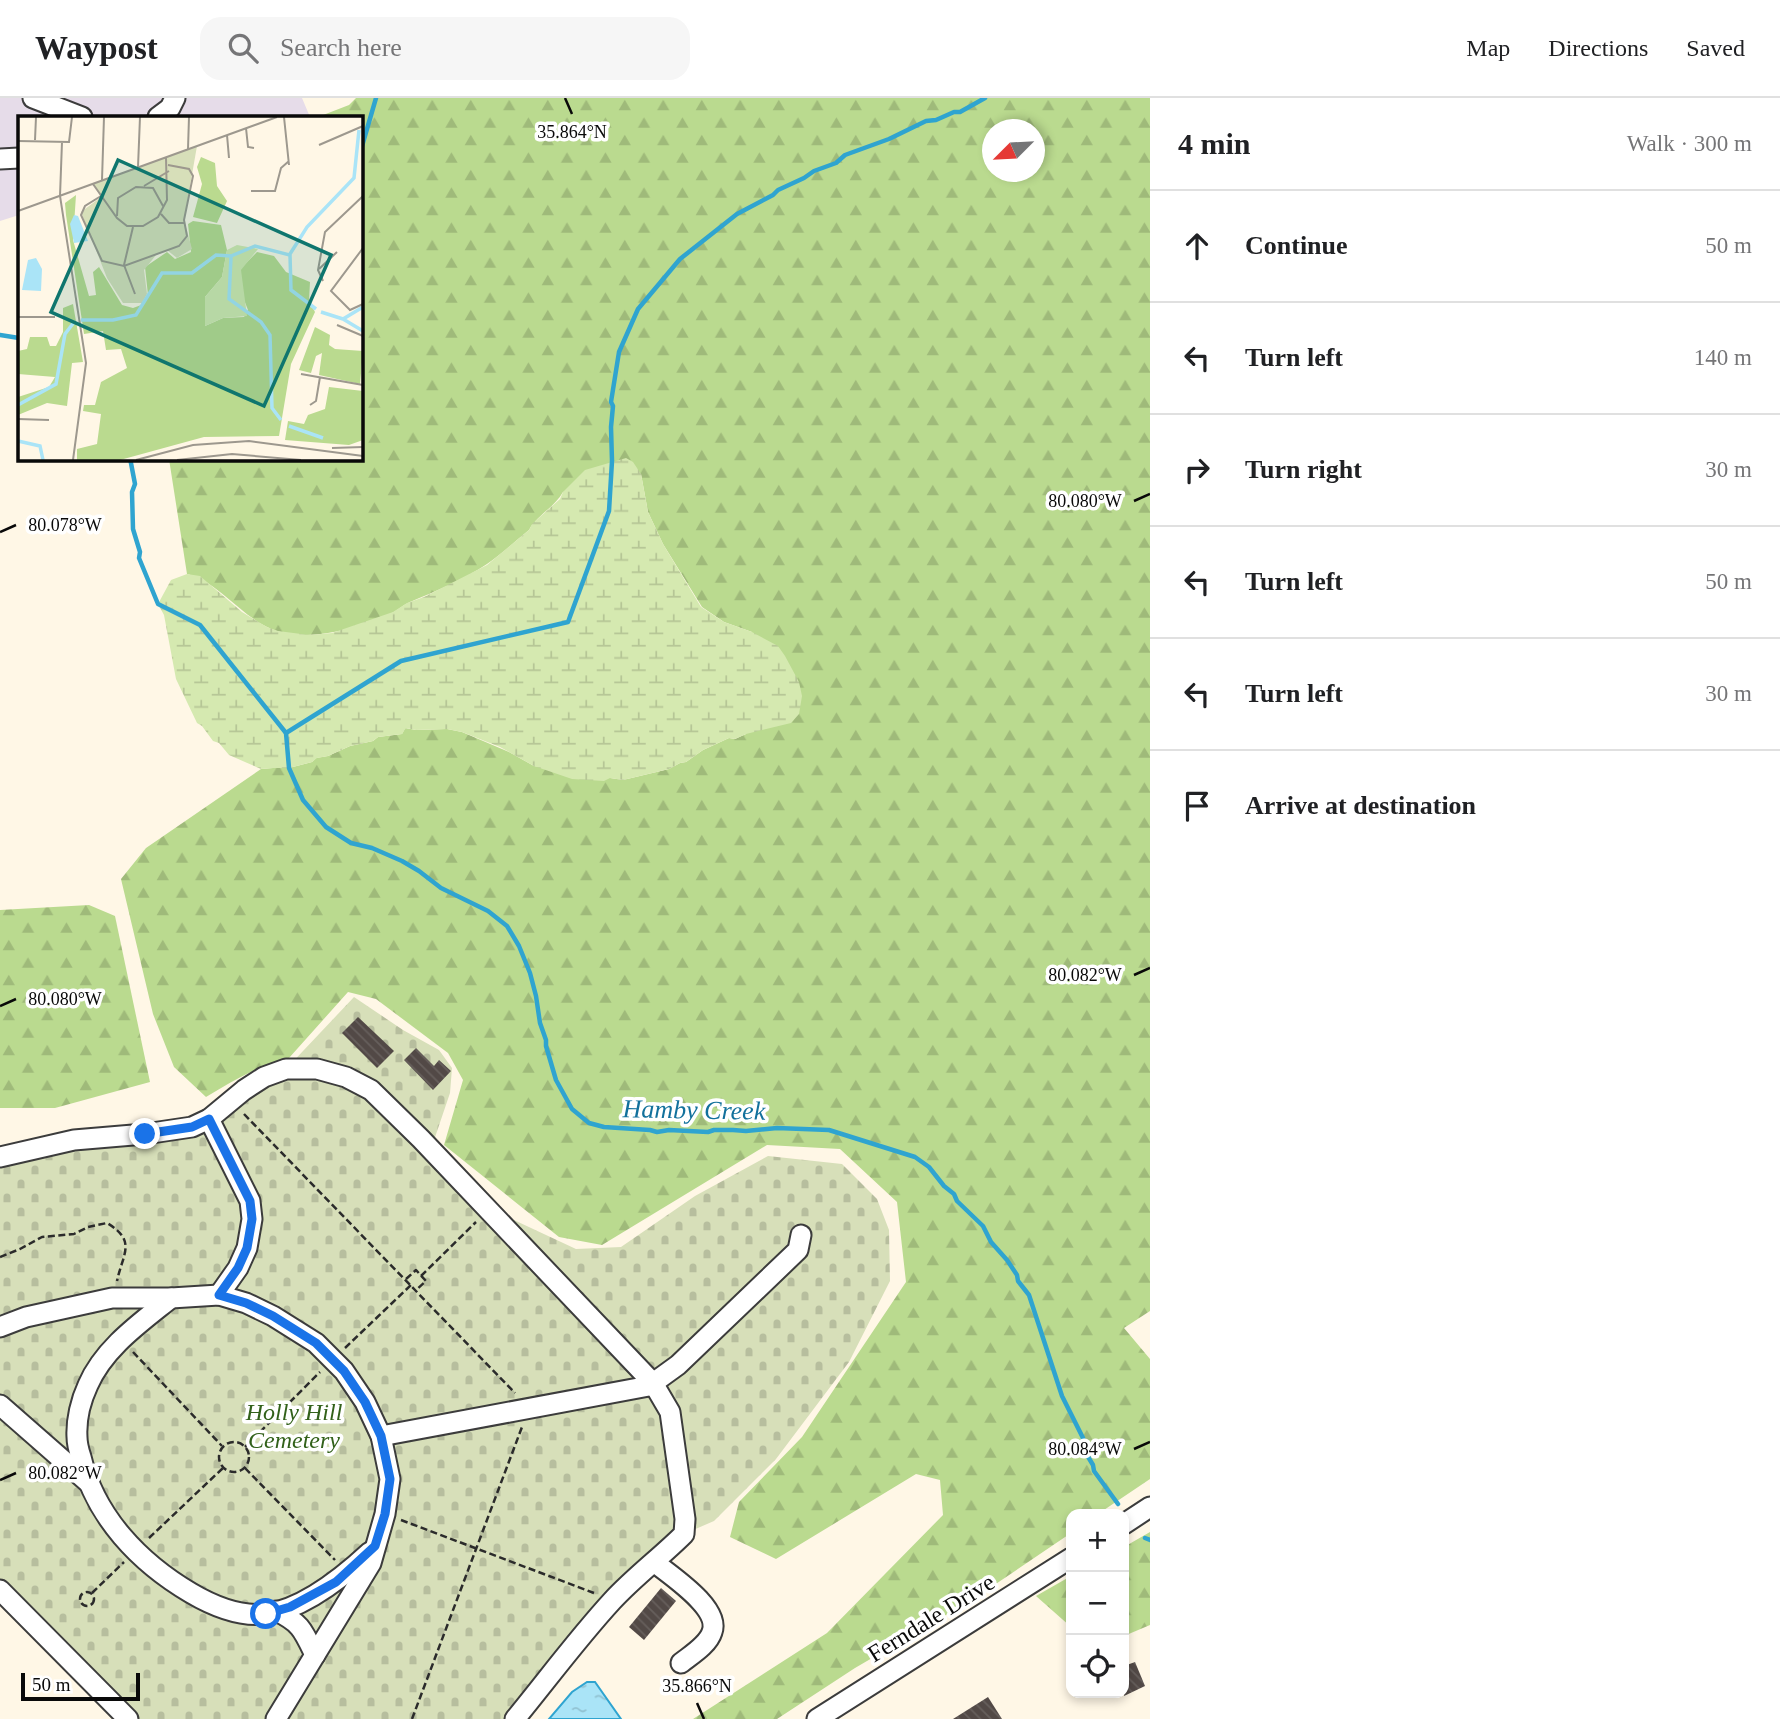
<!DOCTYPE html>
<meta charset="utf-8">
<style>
body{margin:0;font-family:"Times New Roman",serif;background:#f6f6f6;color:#202124}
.controls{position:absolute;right:21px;bottom:21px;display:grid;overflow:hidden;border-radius:14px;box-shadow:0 4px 10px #0003}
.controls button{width:63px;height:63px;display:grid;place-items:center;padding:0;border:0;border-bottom:2px solid #e0e0e0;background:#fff;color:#202124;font:35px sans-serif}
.compass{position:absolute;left:982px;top:21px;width:63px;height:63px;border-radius:50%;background:#fff;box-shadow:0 4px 10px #0003;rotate:246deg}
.scale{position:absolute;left:21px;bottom:18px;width:119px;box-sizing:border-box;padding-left:7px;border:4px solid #090909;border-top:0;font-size:19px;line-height:24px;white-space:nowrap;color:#090909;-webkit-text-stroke:5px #fff;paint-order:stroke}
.stop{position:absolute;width:21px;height:21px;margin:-16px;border:5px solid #1a73e8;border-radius:50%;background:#fff}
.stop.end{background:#1a73e8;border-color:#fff;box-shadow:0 2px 7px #0008}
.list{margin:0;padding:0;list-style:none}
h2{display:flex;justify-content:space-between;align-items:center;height:91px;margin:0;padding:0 28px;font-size:30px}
h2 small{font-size:23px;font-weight:400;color:#757577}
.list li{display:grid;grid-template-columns:46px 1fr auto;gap:21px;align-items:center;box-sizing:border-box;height:112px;padding:0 28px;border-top:2px solid #e0e0e0}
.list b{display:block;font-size:26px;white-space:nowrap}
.list em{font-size:23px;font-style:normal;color:#757577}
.icon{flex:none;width:38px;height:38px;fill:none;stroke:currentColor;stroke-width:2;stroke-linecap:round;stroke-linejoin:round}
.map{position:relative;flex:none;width:1150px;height:1621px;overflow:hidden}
header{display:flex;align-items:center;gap:42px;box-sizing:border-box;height:98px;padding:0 35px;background:#fff;border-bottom:2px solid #e0e0e0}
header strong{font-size:33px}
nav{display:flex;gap:38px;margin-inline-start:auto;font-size:24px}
.search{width:490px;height:63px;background:#f6f6f6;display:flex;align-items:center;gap:18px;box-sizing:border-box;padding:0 24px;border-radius:21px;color:#757577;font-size:26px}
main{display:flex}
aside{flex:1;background:#fff}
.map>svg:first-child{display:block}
.industrial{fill:#e6dce9}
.forest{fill:url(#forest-firs);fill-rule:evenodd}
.wetland{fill:url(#wetland-marsh)}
.cemetery{fill:url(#cemetery-stones)}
.water{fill:url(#water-ripples);stroke:#2fa4d0;stroke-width:2}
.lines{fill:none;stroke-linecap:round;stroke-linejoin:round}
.stream{stroke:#2fa4d0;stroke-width:4.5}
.building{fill:url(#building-back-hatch)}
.minor-casing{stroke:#3c3c3c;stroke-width:23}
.path{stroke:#2b2b2b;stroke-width:2.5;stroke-dasharray:7 3.5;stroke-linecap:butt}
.minor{stroke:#fff;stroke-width:19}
.route{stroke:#1a73e8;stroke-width:9}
.ticks{fill:none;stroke:#090909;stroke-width:2.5}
.labels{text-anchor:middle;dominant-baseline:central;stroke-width:7;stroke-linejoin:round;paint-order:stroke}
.park-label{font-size:24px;font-style:italic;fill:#32611a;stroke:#fff}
.street-label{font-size:24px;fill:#090909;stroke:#fff}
.water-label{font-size:26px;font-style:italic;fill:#12719c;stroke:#fff}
.inset-river{fill:none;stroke:#aae4f7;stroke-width:3.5}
.inset-road{fill:none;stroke:#9d988e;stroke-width:2}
.view{fill:#0f766e;fill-opacity:0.15;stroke:#0f766e;stroke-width:3.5}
.inset-edge{fill:none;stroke:#090909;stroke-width:3.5}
.ticks-label{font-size:18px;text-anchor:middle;fill:#090909;stroke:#fff;stroke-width:7;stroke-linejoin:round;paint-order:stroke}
</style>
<header>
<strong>Waypost</strong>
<div class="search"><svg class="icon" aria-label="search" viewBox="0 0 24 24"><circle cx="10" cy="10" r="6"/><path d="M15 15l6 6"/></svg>Search here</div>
<nav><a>Map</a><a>Directions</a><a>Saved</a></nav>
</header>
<main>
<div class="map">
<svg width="1150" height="1621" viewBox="0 0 1150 1621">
<defs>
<pattern id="forest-firs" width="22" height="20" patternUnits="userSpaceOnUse" patternTransform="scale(1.75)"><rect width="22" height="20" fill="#bada8f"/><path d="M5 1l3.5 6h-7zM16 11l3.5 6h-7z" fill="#9fba7a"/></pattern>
<pattern id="wetland-marsh" width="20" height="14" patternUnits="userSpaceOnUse" patternTransform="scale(1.75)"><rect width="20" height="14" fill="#d5e9b0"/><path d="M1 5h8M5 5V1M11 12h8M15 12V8" fill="none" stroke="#b6c696"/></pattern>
<pattern id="cemetery-stones" width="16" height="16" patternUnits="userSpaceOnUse" patternTransform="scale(1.75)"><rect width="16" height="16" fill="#d7dfb9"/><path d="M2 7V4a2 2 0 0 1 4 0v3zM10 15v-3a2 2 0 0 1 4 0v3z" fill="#b7be9e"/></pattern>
<pattern id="water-ripples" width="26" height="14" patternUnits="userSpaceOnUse" patternTransform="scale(1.75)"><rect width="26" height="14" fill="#aae4f7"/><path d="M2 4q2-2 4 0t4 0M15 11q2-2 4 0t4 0" fill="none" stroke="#91c2d2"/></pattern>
<pattern id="building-back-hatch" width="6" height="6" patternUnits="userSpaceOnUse" patternTransform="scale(1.75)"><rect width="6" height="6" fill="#524946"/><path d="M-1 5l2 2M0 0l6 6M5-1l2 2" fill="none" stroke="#665f5c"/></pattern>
</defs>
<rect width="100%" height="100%" fill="#fff7e6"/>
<!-- industrial -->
<polygon class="industrial" points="0,0 302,0 310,19 19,19 19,117 0,123"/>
<!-- forest -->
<g class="forest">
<path d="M356 0H1150V1213L1124 1230 1150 1261V1381L1098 1416H1071V1435L975 1500 855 1570 777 1621H693L827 1535 943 1417 940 1382 916 1376 776 1461 730 1439 739 1404 802 1339 906 1184 897 1104 840 1051 767 1047 602 1147 559 1139 444 1047 463 982 448 955 376 901 348 894 289 960C259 967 232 983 206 999L174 969 153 916 121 781 146 750 261 671 273 670H289L312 664 316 660 328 658 350 648 373 643 378 639 402 636 405 630 416 632 447 631 462 634 509 654 534 668 623 682 669 671 680 665 686 664 703 652 729 640 735 641 746 636 752 534 724 524 702 509 663 446 648 414 641 376 563 394C555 409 537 417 529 432 515 443 502 456 487 466 465 481 434 494 410 504 403 507 398 512 392 515 356 531 304 547 267 529 240 516 215 482 187 476L169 361 360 360V19H318L349 7ZM992 32H1034V74H992Z"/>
<polygon points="89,807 115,818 150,984 55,1010 0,1010 0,812"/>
<polygon points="1150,1434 1150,1527 1124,1538 1124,1449"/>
<polygon points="1071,1478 1071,1529 1036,1498"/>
</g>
<!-- wetland -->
<polygon class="wetland" points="626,360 633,364 641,376 648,414 663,446 701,509 724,524 752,534 778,548 785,558 799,584 802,598 799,616 791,625 746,636 735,641 729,640 703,652 686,664 680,665 669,671 623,682 610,680 604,683 572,681 534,668 500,649 462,634 447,631 416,632 406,630 402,636 378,639 373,643 350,648 328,658 317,660 312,664 289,670 273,670 261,671 229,657 219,645 213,643 202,628 197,625 176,581 164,517 158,506 171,482 187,476 200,478 242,514 267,529 278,533 309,537 332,535 393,514 407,505 424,499 487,467 529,432 532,426 560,401 563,394 585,372"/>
<!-- cemetery -->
<polygon class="cemetery" points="354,899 403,932 439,952 452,970 450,995 431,1051 490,1111 576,1151 621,1149 695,1098 768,1058 842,1066 877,1101 889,1132 890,1183 849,1264 776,1361 714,1423 684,1436 515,1621 128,1621 0,1492 0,1059 192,1029 286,971"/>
<!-- water -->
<polygon class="water" points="587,1584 595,1584 621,1621 549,1621 572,1594"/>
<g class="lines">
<!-- stream -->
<g class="stream">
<polyline points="360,55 376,0"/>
<polyline points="0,237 19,240"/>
<polyline points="130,360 135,386 132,394 133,431 140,454 139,460 158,506 200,527 286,635 289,670 303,702 326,729 351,745 372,750 402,763 419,773 441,790 488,813 507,828 519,848 530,875 536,898 540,925 546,942 546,948 556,982 572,1011 589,1025 604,1029 650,1032 657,1034 669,1032 708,1034 714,1032 733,1032 746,1033 777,1030 829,1032 915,1059 929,1069 944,1088 954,1096 957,1103 983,1128 991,1144 1007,1162 1017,1177 1018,1183 1029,1197 1062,1298 1083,1340 1084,1352 1093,1367 1094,1373 1118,1406"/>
<polyline points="286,635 401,563 568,524 609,413 612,363 611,329 613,308 611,304 619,254 638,211 680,161 737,116 773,97 778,92 804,80 814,73 836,65 845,57 889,41 926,23 936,22 954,14 960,14 985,0"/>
<polyline points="1145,1440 1150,1442"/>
</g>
</g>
<!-- building -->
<g class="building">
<polygon points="358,919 394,953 377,970 342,935"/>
<polygon points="416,950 434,968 439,962 451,973 433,992 404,962"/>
<polygon points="661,1490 676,1503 644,1542 629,1529"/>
<polygon points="1135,1564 1145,1588 1124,1598 1124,1568"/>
<polygon points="988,1599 1002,1621 953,1621"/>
</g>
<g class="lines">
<!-- minor casing -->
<g class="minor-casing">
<g id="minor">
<polyline points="33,0 82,19"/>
<polyline points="158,19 170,10 175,0"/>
<polyline points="0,61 19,60"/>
<polyline points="209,1021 250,1103 252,1121 247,1150 238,1170 219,1197"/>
<path d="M0 1059 74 1042 145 1036 192 1029 209 1021 244 992 264 979 286 971H317L346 979 371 992 421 1041 653 1285 670 1314 685 1421 684 1436C661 1459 634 1479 612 1503 578 1540 547 1582 515 1621"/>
<path d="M171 1200C140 1225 104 1250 88 1287 81 1302 76 1322 77 1339 77 1345 79 1353 81 1359 95 1419 140 1465 191 1495 213 1508 240 1519 266 1516 304 1511 343 1479 370 1454"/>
<polyline points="0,1229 26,1219 112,1200 171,1200 219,1197 246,1205 273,1218 316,1245 344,1273 365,1304 381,1338 390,1381 385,1416 371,1465 276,1621"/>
<polyline points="0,1307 89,1385"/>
<polyline points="381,1338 649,1288 678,1267 798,1152 801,1137"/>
<polyline points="1124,1426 1150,1409"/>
<path d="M654 1464C671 1478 721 1510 712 1534 708 1547 691 1557 681 1565"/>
<polyline points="0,1492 128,1621"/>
<path d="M276 1513C301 1525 303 1532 315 1557"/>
<polyline points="817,1621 1071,1460"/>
</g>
</g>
<!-- path -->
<g class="path">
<polyline points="244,1016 515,1295"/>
<path d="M0 1159 20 1151 42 1139 74 1136 88 1129 107 1125C137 1143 123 1155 117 1183"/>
<polyline points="421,1178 476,1124"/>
<polyline points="406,1181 416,1172 426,1183 416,1192"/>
<polyline points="345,1250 411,1187"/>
<polyline points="133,1254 222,1348"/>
<circle cx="234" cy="1359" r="15"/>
<polyline points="245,1349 320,1274"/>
<polyline points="245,1370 335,1462"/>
<polyline points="401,1422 594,1495"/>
<polyline points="149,1440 223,1370"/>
<circle cx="87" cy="1501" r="7"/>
<polyline points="92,1495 124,1464"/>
<polyline points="412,1621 522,1329"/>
</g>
<!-- minor -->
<use href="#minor" class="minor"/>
</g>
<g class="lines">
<!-- route -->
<polyline class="route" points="145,1036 192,1029 209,1021 250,1103 252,1121 247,1150 238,1170 219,1197 246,1205 273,1218 316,1245 344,1273 365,1304 381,1338 390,1381 385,1416 375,1448 336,1484 290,1509 266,1516"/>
</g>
<!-- ticks -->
<path class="ticks" d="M565 0 572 16M1134 403 1150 396M0 434 16 427M1134 877 1150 870M0 908 16 901M1134 1351 1150 1344M0 1382 16 1375M697 1605 704 1621"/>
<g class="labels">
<!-- park labels -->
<g class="park-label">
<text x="294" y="1314">Holly Hill<tspan x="294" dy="28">Cemetery</tspan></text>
</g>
<!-- street labels -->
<g class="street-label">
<text transform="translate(931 1520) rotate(-32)">Ferndale Drive</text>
</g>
<!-- water labels -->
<g class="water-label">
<text transform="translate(694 1012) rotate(1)">Hamby Creek</text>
</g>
</g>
<!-- overview -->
<g transform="translate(18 18)">
<rect width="345" height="345" fill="#fff7e6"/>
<path d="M183 41 197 47 199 70 209 85 199 107 175 101 184 68 179 51ZM58 79 55 124 71 180 78 179 75 156 81 151 104 189 115 192 126 188 130 179 127 151 149 136 157 143 173 136 170 108 175 105 203 109 209 134 204 161 187 181V210L205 202 226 201 230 194 223 176V152L239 136 256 140 268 156 292 166 291 185 297 196 273 248 261 320 186 321 102 344H59V333L79 328 83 298 65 295 66 289H77L83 266 109 252 103 233 88 234 85 215 66 218 48 99 47 87ZM55 188 65 246 54 247 49 290 29 287 0 299V281L31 271 37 261 0 258V235L9 233 12 221H29L32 230H38L45 216V192ZM297 211 312 219 311 229 317 233 345 235 342 268 301 259 304 237 298 240 293 257 281 254ZM311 271 345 275V324L331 329 267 324 270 305 286 308 290 299 307 293Z" fill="#bada8f"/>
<path d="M219 129 240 133 223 154 229 200 205 202 187 210V181L204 161 209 134Z" fill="#d5e9b0"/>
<path d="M179 30 166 104 174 133 159 142 149 134 138 139 126 154 129 178 124 187H105L89 162 63 96 83 81 75 68Z" fill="#d7dfb9"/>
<path d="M56 99 60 100 70 125 56 127 52 108ZM18 142 24 153 23 175 4 174 10 144Z" fill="#aae4f7"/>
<path class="inset-river" d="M272 138 289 111 336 62 341 14M213 141 211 183 243 206 252 219 254 292 263 304M303 196 325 203 345 191M325 203 345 215M63 204H95L118 199 144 157H174L198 139 213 140 237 130 272 139 273 174 298 193M0 289 38 268 47 218 57 205M271 310 305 322M0 325 22 330 25 344"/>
<path class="inset-road" d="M266 1 271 49M228 12 230 31 236 32M209 19 211 42M17 24 18 1M0 25 51 26 54 1M44 26 42 80 68 247 55 344M301 29 345 10M170 33 171 1M120 51 122 1M84 64 86 1M75 68 99 102 109 110H125L140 101 149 84 148 42M126 70 151 55M233 75H257L263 52 271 45M83 80 67 90 63 99 84 145 106 150 161 130 169 120 166 104 175 60 171 53 150 49M0 95 259 1M143 98 151 107H167M99 100 100 82 118 71 135 72 145 90M115 111 106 149 117 178M345 132 313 175 332 194 345 188M301 153 319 136M305 165 300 154 307 116 345 80M0 201H37M319 209 345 220M283 258 345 269M292 289 298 285 302 261M0 303 31 304M314 332 345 331M118 344 175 329 231 325 345 340M159 344 214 338 283 344"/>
<path class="view" d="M100 44 313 139 246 290 33 196Z"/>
<rect width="345" height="345" class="inset-edge"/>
</g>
<g class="ticks-label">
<text x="572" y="40">35.864°N</text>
<text x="1085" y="409">80.080°W</text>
<text x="65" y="433">80.078°W</text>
<text x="1085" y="883">80.082°W</text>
<text x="65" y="907">80.080°W</text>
<text x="1085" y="1357">80.084°W</text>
<text x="65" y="1381">80.082°W</text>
<text x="697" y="1594">35.866°N</text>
</g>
</svg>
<div class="controls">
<button>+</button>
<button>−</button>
<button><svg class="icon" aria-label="locate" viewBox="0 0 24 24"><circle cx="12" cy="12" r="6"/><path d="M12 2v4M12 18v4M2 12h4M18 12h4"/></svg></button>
</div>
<svg class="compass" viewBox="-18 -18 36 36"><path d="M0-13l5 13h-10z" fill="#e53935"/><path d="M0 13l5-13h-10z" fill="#757577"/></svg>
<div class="scale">50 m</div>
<div class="stop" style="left:266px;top:1516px"></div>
<div class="stop end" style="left:145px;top:1036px"></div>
</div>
<aside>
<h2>4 min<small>Walk · 300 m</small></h2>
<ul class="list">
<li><svg class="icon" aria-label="ahead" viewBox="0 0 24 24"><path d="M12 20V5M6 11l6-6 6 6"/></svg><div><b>Continue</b></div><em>50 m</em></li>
<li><svg class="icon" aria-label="left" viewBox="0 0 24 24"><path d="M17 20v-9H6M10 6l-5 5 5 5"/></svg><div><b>Turn left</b></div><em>140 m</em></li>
<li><svg class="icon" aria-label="right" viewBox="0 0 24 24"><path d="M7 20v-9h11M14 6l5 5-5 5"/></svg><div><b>Turn right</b></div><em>30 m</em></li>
<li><svg class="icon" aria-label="left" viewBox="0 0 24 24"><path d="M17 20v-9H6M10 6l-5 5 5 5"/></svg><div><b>Turn left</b></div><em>50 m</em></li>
<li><svg class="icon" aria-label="left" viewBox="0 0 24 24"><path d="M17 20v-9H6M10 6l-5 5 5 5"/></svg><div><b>Turn left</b></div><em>30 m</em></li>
<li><svg class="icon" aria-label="arrive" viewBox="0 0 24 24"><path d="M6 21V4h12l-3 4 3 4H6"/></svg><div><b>Arrive at destination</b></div></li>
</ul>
</aside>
</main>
